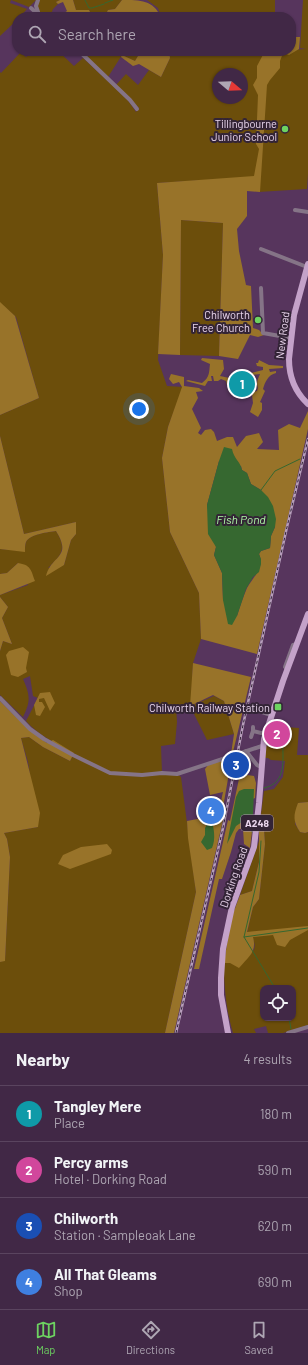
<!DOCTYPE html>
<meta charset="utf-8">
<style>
body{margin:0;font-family:Barlow,sans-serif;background:#4c3451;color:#f1f3f6}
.controls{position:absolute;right:12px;bottom:12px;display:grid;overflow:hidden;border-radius:8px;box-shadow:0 1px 3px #0004}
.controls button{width:36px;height:36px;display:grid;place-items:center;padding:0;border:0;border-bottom:1px solid #5a445f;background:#412846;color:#f1f3f6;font:20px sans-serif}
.compass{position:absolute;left:212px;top:68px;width:36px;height:36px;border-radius:50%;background:#412846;box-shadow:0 1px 3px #0004;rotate:109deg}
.you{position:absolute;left:139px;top:409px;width:14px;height:14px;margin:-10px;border:3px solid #fff;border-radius:50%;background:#1a73e8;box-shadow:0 0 0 6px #1a73e833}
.badge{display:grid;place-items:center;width:26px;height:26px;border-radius:50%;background:#6dd361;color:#fff;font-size:13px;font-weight:700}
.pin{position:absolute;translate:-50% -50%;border:2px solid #fff;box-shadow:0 1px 4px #0006}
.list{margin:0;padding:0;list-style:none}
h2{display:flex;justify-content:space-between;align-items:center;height:52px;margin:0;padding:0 16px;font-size:17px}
h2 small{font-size:13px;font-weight:400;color:#aea6b3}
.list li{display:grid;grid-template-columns:26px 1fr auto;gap:12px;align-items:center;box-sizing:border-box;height:56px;padding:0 16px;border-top:1px solid #5a445f}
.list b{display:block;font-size:15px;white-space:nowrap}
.list p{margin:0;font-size:13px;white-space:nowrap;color:#aea6b3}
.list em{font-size:13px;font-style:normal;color:#aea6b3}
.icon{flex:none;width:22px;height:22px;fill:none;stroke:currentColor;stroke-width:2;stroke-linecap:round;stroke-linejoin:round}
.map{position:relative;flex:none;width:308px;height:1033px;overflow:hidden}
.search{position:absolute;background:#412846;box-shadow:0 1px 3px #0004;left:12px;right:12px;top:12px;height:44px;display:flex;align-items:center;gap:10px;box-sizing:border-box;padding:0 14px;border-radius:16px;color:#aea6b3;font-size:15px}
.sheet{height:276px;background:#412846}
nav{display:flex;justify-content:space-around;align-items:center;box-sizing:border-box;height:56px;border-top:1px solid #5a445f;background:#412846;font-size:11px;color:#aea6b3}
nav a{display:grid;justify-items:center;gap:2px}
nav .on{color:#6dd361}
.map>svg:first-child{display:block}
.green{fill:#6c4e0b;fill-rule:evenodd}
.forest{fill:#987329;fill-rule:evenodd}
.water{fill:#366830}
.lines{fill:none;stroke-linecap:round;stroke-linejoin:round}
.stream{stroke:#366830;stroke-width:1}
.street{stroke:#857487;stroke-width:4}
.primary{stroke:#c4a2c9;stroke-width:6}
.rail-casing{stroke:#b79ebb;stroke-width:2.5}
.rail{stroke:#332436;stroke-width:1;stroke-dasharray:3;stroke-linecap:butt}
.poi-dot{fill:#6dd361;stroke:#332436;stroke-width:1.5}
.labels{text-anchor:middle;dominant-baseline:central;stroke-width:4;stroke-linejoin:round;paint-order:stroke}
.shield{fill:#332436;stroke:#b2a0b5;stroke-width:1}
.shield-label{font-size:10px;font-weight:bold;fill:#e9d5ec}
.poi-label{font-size:11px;fill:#e9d5ec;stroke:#332436;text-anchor:end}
.street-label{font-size:11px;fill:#e9d5ec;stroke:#332436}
.water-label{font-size:12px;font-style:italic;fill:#aff8a6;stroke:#332436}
</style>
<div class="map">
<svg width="308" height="1033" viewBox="0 0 308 1033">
<rect width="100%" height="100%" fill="#57355d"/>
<!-- green -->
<g class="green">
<polygon points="0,0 36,0 29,7 11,0 10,3 27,9 20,17 17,17 17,20 0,36"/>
<path d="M39 0H60L56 2 58 4 53 9 50 17H43C39 11 36 7 39 0Z"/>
<polygon points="73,0 122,0 115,9 108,10 107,12 100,13 98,16 91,14 89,10 76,10"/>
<polygon points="147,0 275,0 275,17 161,17 158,8"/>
<path d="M303 0H308V174L307 189 258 192 257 177 157 183 163 255 158 360 167 386 183 387 168 427 162 458 170 532 199 593 201 639 193 663 191 706 214 696 224 701 234 734 207 740 190 706 176 707 177 722 175 744 161 746 162 773 177 774 181 777 196 892 165 1033H0V962L5 960 10 857 7 839 4 833 38 827 28 762 21 738 29 737 43 747 70 761 74 753C57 744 39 736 26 721L38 698 33 696 30 676 23 679C30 695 31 701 23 717L0 695V651L3 641 12 644 2 618 8 607 0 597V595L28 585 18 563 7 573 0 574V549L25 551C25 549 25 544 26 542 30 534 49 532 56 531 67 549 62 554 48 568L64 565 71 540 76 534V522L24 534 0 436V415L39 398 16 317 0 303V72L1 73 21 52 26 57 34 51H58L74 66 83 58 127 99 136 112 139 108 116 85 126 74 138 85 149 70 161 77 170 58 169 51H291V50L306 49 300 48ZM218 74H242V98H218Z"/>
<polygon points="80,51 144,51 141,51 135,61 122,55 108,77"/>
<polygon points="181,220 223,223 219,356 180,355"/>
<path d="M286 727 299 728 297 755H308V802L298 803 295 824 300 832 305 833 308 832V1025L283 1033H268L266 1026 254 1029 256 1033H233C226 1009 224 987 224 963H230L254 950C256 942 253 938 247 933L253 907 259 899 265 844 264 829H259L264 791 274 789 283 777 285 761 271 760 268 758H265L266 746 281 748 283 731H285ZM263 988H293V1018H263Z"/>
<polygon points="259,841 259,862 252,891 240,895"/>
</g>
<!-- forest -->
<g class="forest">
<polygon points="60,0 73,0 76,10 89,10 91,14 98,16 98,17 67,16 64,13 67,11 63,2 58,4 56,2"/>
<path d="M122 0C141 0 153 0 161 17H116L107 12 108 10 115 9Z"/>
<polygon points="291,37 300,37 299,49 289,55 283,53 280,61 280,68 270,80 267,85 260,192 247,191 247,216 237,229 239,251 246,285 251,286 253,328 259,330 264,335 258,337 250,335 238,359 219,356 223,223 181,220 180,355 158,354 163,255 157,183 254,176 259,149 256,144 258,95 253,85 257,78 257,66 265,51 291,51"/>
<polygon points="141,51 169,51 170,58 161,77 139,64 133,66 121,57 122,55 135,61"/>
<polygon points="0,302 15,316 39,398 0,415"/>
<path d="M202 358 223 360 224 369 220 376 234 379V382H230L229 385H227L226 381 221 379 218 381H214L213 376H211L212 381H208L205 386 186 381 188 380 202 383C210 377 209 372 210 364L201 360Z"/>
<path d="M259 360 269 365 283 366V368L269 369 270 372 276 371V373C268 375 265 382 263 389L265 391 260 402 262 403V410L258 417 250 412 253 403 252 395 253 392 257 391 258 388C256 382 258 379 260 374L252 375 251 373 263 370V367L257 366 256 363H258Z"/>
<path d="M171 374 184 377V386L199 388 203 391 196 392 198 398 192 409 201 428 198 433 201 435 205 430 211 429 214 432 217 441 227 437H233L237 447 246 436 259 433 263 442 257 449 279 450 278 430 289 424 300 428 308 411V429L257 654 201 639 199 593 170 532 162 458 168 427 182 387 179 382 173 384 169 379ZM219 461 241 466 242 470 247 473 251 484 261 490 275 527 271 536 270 548 261 551 259 554C265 568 253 577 247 588 243 597 240 607 237 616L223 600 222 573 214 555 216 547 207 505Z"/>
<path d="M0 436 24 534 76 522V534L71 540 64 565 46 576C51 555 73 558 56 531 49 532 30 534 26 542 25 544 25 549 25 552L0 549Z"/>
<path d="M18 563C31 565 31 570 35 581L0 595V574L7 573Z"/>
<polygon points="0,597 8,607 2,618 12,644 3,641 0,651"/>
<polygon points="23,647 29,652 26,668 27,672 18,677 11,675 6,655 9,651"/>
<polygon points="193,663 251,677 233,752 231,754 234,734 224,701 213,695 190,706"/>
<polygon points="50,692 55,703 50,711 44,698 39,699 39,702 42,702 45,707 40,716 36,715 34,705 40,693"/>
<path d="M0 701C15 716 29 731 47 743L53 740 74 753 70 761 43 747 29 737 21 738 40 813 38 827 4 833 7 839 10 857 5 961 0 962Z"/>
<polygon points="232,756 221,819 223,820 174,1033 165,1033 196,892 188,838 187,821 218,815 223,792 210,795 205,769 209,764"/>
<polygon points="240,774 254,776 256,783 255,798 241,804 248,826 250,826 249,819 254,815 250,848 244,844 243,829 239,829 236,833 231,852 222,879 219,879 199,969 194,969 228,820 230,821"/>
<path d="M308 802V832L305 833 300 832C293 821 293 816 298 803Z"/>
<path d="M259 829H264L265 844 259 899 253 907 247 932 308 926V930L290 940 285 947 277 945 273 935 253 937C257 952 249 956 239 968L230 963H224L231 919 240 895 252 891 259 862Z"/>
<polygon points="107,844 112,850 111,854 70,869 58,864 63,855 81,847"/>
</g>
<!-- water -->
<g class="water">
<path d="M224 447 232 449C234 459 240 461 242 470L247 473 251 484 261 490 268 497 273 506 276 519 275 527 271 536 270 548 261 551 259 554 261 559V564L259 572 253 577 246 589 237 616 232 625 228 624 223 600 222 573 214 555 216 547 208 534 207 505 219 461Z"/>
<polygon points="244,789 254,789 253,815 249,819 250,826 248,826 245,820 236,826 227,844 236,797 239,791"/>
<path d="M211 818C214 828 216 839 212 848L207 850 201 842 205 835V828Z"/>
</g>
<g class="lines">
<!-- stream -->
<g class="stream">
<polyline points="85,0 89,8 92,8 104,4"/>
<polyline points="105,3 113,0"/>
<polyline points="261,490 275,471 300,459"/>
<path d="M264 788C288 783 282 759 283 740"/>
<polyline points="250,826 252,832"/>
<polyline points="261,841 259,872 244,937 275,988"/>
<polyline points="244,937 308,928"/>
<polyline points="289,1018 291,1029"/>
</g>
<!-- street -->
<g class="street">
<polyline points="38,0 36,6 39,15"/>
<polyline points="31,8 41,17"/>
<polyline points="79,51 130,100 137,109"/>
<polyline points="295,210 308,212"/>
<polyline points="261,249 307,267"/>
<polyline points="261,288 263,333 291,338"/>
<polyline points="285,667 293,645 297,644"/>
<polyline points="0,698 30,729 44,739 73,755 110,773 142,775 162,773 177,774 262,746"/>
<polyline points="257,706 256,710 271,715"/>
<polyline points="253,727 253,731 265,734"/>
<polyline points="251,737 253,731"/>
<polyline points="246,751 257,765 261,767"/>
<polyline points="288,1033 308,1027"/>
</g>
<!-- primary -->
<g class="primary">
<path d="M308 264 294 315 289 359C289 377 295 392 308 404"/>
<polyline points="228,1033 221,995 221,978 223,949 232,907 254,847 259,803 264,739 283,681 308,614"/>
</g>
<!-- rail casing -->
<g class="rail-casing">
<polyline id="rail" points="176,1033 223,828 243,725 287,527 308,439"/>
</g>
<!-- rail -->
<use href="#rail" class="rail"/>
</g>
<!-- markers -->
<g class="poi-dot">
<circle cx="285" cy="129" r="4"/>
<circle cx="258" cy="320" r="4"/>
<rect x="274" y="703" width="8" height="8" rx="2"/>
</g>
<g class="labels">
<!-- shield labels -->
<rect class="shield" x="241" y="815" width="32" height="16" rx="3"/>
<g class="shield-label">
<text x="257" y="823">A248</text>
</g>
<!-- poi labels -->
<g class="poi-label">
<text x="277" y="123">Tillingbourne<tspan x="277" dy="13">Junior School</tspan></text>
<text x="250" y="314">Chilworth<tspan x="250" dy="13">Free Church</tspan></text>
<text x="270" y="707">Chilworth Railway Station</text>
</g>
<!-- street labels -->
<g class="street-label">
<text transform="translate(282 335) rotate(-83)">New Road</text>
<text transform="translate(233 877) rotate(-71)">Dorking Road</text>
</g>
<!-- water labels -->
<g class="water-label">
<text x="241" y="519">Fish Pond</text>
</g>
</g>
</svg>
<div class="controls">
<button><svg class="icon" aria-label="locate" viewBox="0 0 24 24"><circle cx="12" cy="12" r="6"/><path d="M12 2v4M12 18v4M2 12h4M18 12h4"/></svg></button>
</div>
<svg class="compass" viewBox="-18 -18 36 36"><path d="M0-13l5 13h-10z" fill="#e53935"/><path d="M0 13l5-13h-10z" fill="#aea6b3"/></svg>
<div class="you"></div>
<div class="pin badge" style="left:242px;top:384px;background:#0f9aa8">1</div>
<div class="pin badge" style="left:277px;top:734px;background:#d1479c">2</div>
<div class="pin badge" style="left:236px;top:765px;background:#1a4fb4">3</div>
<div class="pin badge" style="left:211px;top:811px;background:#3f7fe0">4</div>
<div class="search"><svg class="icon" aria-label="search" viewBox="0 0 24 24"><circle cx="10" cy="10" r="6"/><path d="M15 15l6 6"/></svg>Search here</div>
</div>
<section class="sheet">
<h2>Nearby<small>4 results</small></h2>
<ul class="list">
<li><span class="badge" style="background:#0f9aa8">1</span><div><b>Tangley Mere</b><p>Place</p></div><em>180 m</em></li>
<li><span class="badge" style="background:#d1479c">2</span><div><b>Percy arms</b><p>Hotel · Dorking Road</p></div><em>590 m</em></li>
<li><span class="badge" style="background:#1a4fb4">3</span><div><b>Chilworth</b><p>Station · Sampleoak Lane</p></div><em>620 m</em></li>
<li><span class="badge" style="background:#3f7fe0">4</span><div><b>All That Gleams</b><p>Shop</p></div><em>690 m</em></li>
</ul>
</section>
<nav>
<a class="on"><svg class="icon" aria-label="map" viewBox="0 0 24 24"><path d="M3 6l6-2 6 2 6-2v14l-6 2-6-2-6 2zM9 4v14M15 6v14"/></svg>Map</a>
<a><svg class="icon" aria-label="directions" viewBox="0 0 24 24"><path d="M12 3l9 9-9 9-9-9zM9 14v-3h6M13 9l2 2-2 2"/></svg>Directions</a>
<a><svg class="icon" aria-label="saved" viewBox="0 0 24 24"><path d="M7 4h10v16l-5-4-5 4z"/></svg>Saved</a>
</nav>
